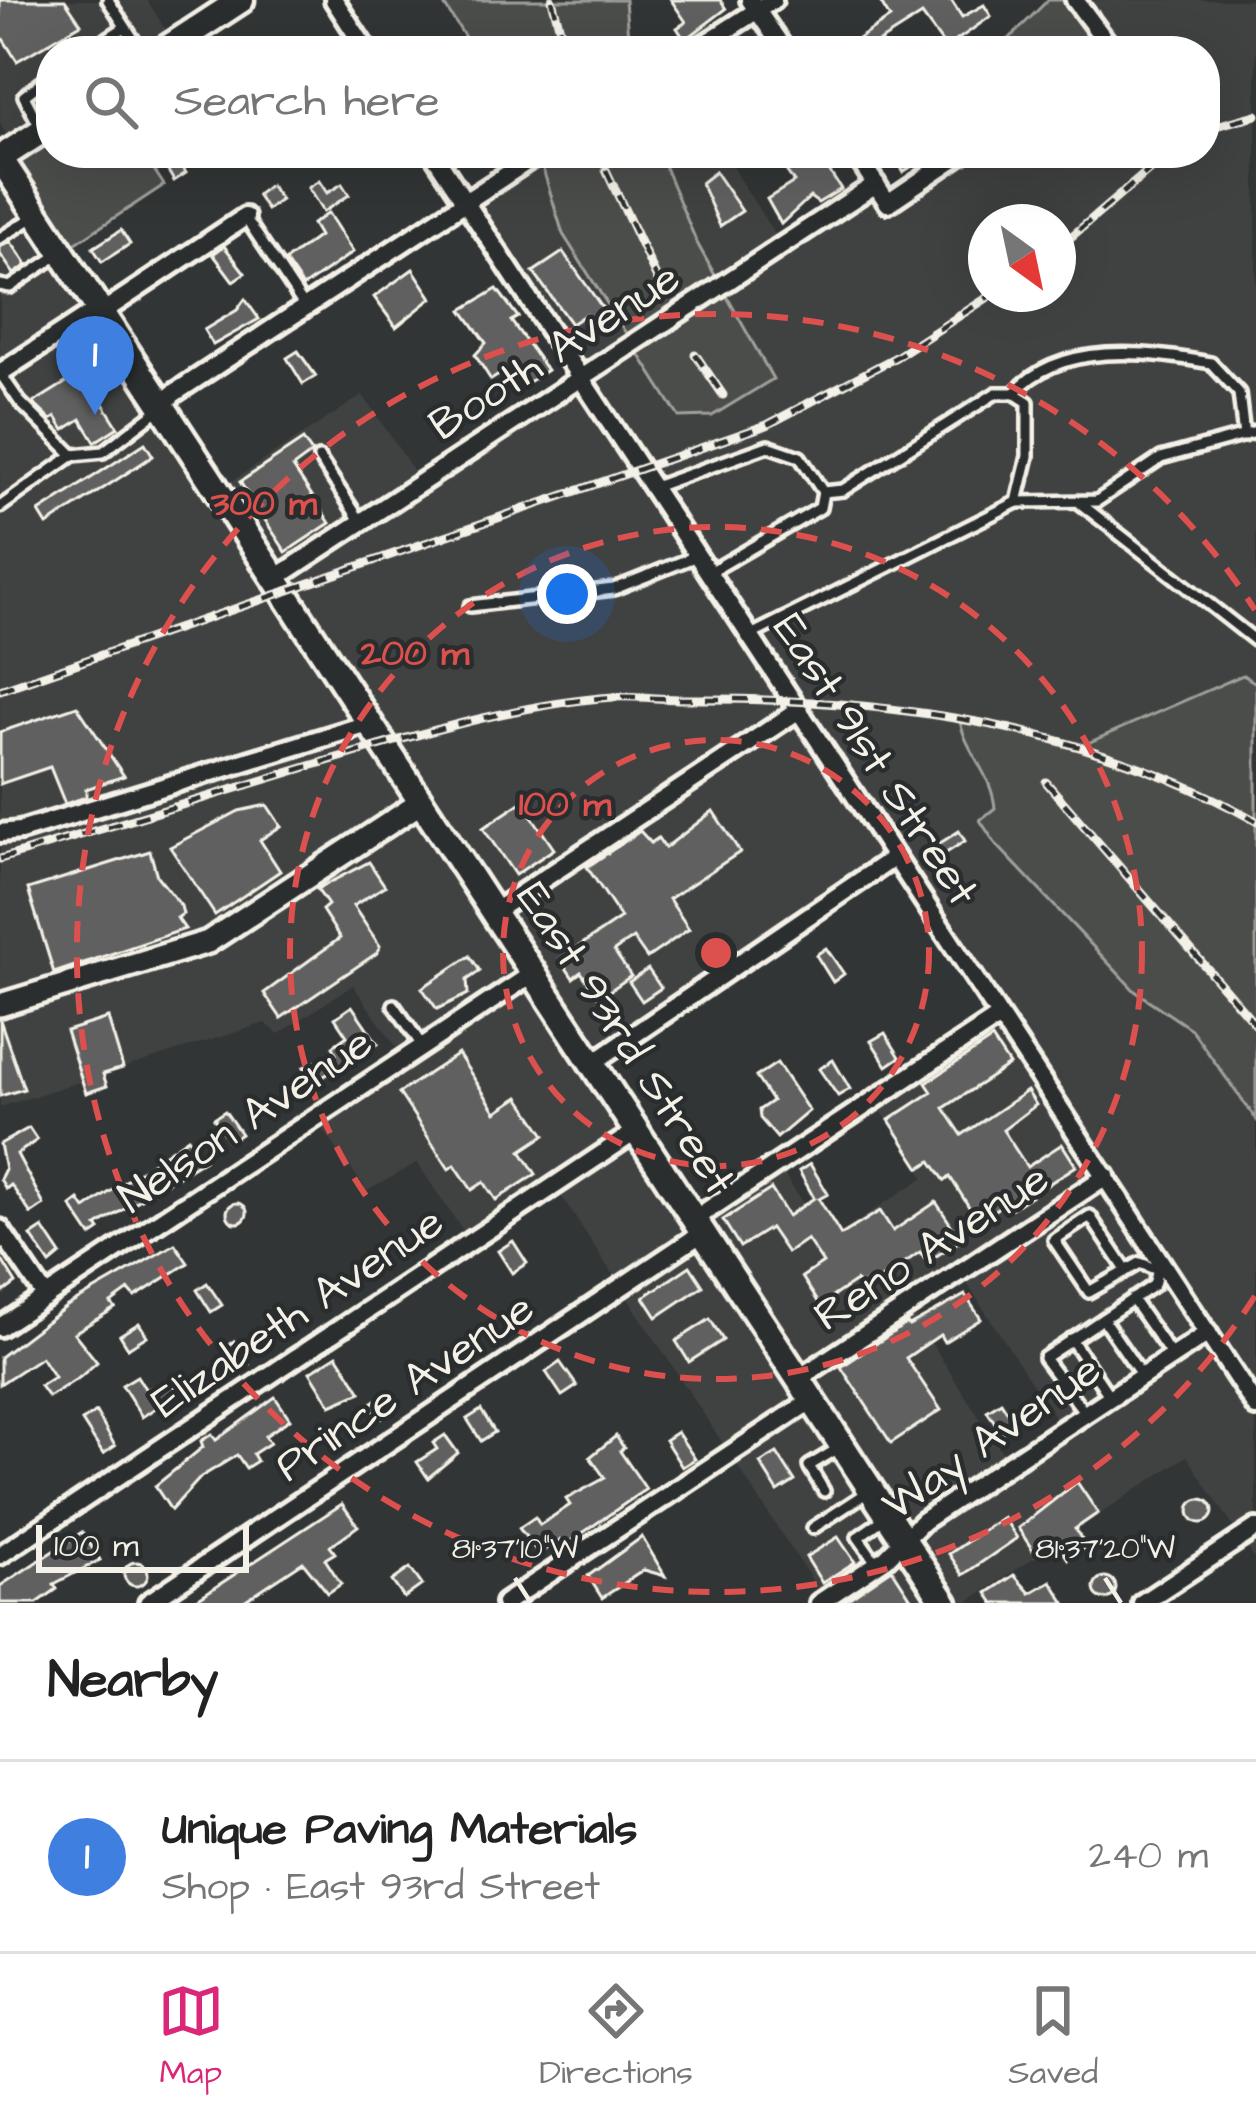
<!DOCTYPE html>
<meta charset="utf-8">
<style>
body{margin:0;font-family:"Architects Daughter",sans-serif;background:#f2f2f2;color:#222}
.compass{position:absolute;left:968px;top:204px;width:108px;height:108px;border-radius:50%;background:#fff;box-shadow:0 12px 48px #0002;rotate:147deg}
.scale{position:absolute;left:36px;bottom:30px;width:213px;box-sizing:border-box;padding-left:12px;border:6px solid #f4f1e8;border-top:0;font-size:33px;line-height:42px;white-space:nowrap;color:#f4f1e8;-webkit-text-stroke:9px #2a2d2e;paint-order:stroke}
.you{position:absolute;left:567px;top:594px;width:42px;height:42px;margin:-30px;border:9px solid #fff;border-radius:50%;background:#1a73e8;box-shadow:0 0 0 18px #1a73e833}
.badge{display:grid;place-items:center;width:78px;height:78px;border-radius:50%;background:#db2777;color:#fff;font-size:39px;font-weight:700}
.pin{position:absolute;translate:-50% -99px;filter:drop-shadow(0 3px 6px #0008)}
.pin::after{content:'';position:absolute;top:63px;width:42px;height:36px;background:inherit;clip-path:polygon(0 0,100% 0,50% 100%)}
.list{margin:0;padding:0;list-style:none}
h2{display:flex;justify-content:space-between;align-items:center;height:156px;margin:0;padding:0 48px;font-size:51px}
h2 small{font-size:39px;font-weight:400;color:#767676}
.list li{display:grid;grid-template-columns:78px 1fr auto;gap:36px;align-items:center;box-sizing:border-box;height:192px;padding:0 48px;border-top:3px solid #e0e0e0}
.list b{display:block;font-size:45px;white-space:nowrap}
.list p{margin:0;font-size:39px;white-space:nowrap;color:#767676}
.list em{font-size:39px;font-style:normal;color:#767676}
.icon{flex:none;width:66px;height:66px;fill:none;stroke:currentColor;stroke-width:2;stroke-linecap:round;stroke-linejoin:round}
.map{position:relative;flex:none;width:1256px;height:1603px;overflow:hidden}
.search{position:absolute;background:#fff;box-shadow:0 12px 48px #0002;left:36px;right:36px;top:36px;height:132px;display:flex;align-items:center;gap:30px;box-sizing:border-box;padding:0 42px;border-radius:48px;color:#767676;font-size:45px}
.sheet{height:348px;background:#fff}
nav{display:flex;justify-content:space-around;align-items:center;box-sizing:border-box;height:168px;border-top:3px solid #e0e0e0;background:#fff;font-size:33px;color:#767676}
nav a{display:grid;justify-items:center;gap:6px}
nav .on{color:#db2777}
.map>svg:first-child{display:block}
.built{fill:#404242;fill-rule:evenodd}
.green{fill:#4b4d4c;stroke:#a09f9a;stroke-width:3}
.building{fill:#5f605f;stroke:#f4f1e8;stroke-width:3}
.lines{fill:none;stroke-linecap:round;stroke-linejoin:round}
.service-casing{stroke:#f4f1e8;stroke-width:18}
.minor-casing{stroke:#f4f1e8;stroke-width:26}
.tertiary-casing{stroke:#f4f1e8;stroke-width:30}
.secondary-casing{stroke:#f4f1e8;stroke-width:33}
.service{stroke:#2a2d2e;stroke-width:9}
.minor{stroke:#2a2d2e;stroke-width:16}
.tertiary{stroke:#2a2d2e;stroke-width:21}
.secondary{stroke:#2a2d2e;stroke-width:24}
.rail-casing{stroke:#f4f1e8;stroke-width:9}
.rail{stroke:#2a2d2e;stroke-width:4.5;stroke-dasharray:14;stroke-linecap:butt}
.ticks{fill:none;stroke:#f4f1e8;stroke-width:4.5}
.ring{fill:none;stroke:#dc504e;stroke-width:6;stroke-dasharray:21 15}
.labels{text-anchor:middle;dominant-baseline:central;stroke-width:9;stroke-linejoin:round;paint-order:stroke}
.street-label{font-size:45px;fill:#f4f1e8;stroke:#2a2d2e}
.ticks-label{font-size:30px;text-anchor:middle;fill:#f4f1e8;stroke:#2a2d2e;stroke-width:9;stroke-linejoin:round;paint-order:stroke}
.centre{fill:#dc504e;stroke:#2a2d2e;stroke-width:6}
.ring-label{font-size:36px;text-anchor:middle;font-weight:bold;fill:#dc504e;stroke:#2a2d2e;stroke-width:9;stroke-linejoin:round;paint-order:stroke}
</style>
<div class="map">
<svg width="1256" height="1603" viewBox="0 0 1256 1603">
<rect width="100%" height="100%" fill="#323535"/>
<filter id="ink" filterUnits="userSpaceOnUse"><feTurbulence type="fractalNoise" baseFrequency=".00833" numOctaves="2"/><feDisplacementMap in="SourceGraphic" scale="24" xChannelSelector="R" yChannelSelector="G"/><feConvolveMatrix kernelMatrix="1 2 1 2 8 2 1 2 1" color-interpolation-filters="sRGB"/></filter>
<g filter="url(#ink)">
<!-- built -->
<g class="built">
<polygon points="0,0 147,0 167,32 137,51 51,51 51,106 6,134 0,124"/>
<path d="M1075 0H1256V1561L1187 1456 966 1603H819L824 1599 555 1186 470 1241 417 1163 367 1191 315 1118 404 1058 353 985 279 1034 265 1023 0 1107V158L217 491 363 395 421 482 581 378 466 203 539 154 563 234 679 417 711 416 723 285 697 243 659 153H723L782 246 876 184 887 202 962 153H1205V51H1113ZM986 222H1058V294H986ZM895 857 999 1017 874 1100 924 1177 828 1241 777 1164 693 1219 591 1064ZM960 1273 1062 1429 1009 1463 908 1307Z"/>
</g>
<!-- green -->
<g class="green">
<polygon points="441,0 625,0 629,51 474,51"/>
<polygon points="1048,0 1075,0 1113,51 997,51"/>
<polygon points="51,125 51,153 143,153 164,185 61,253 0,158"/>
<polygon points="538,153 659,153 697,243 773,379 712,416 679,417 563,234"/>
<path d="M1243 675 1256 683V1119L1191 1029 1135 991 995 843 980 820 995 808C992 773 964 751 959 716L1081 746Z"/>
</g>
<!-- building -->
<g class="building">
<polygon points="0,0 65,0 81,24 17,61 0,34"/>
<polygon points="671,0 720,0 726,9 685,40 677,28 686,22"/>
<polygon points="879,0 951,0 962,17 984,5 991,16 946,48 922,15 865,51 858,39 890,18"/>
<polygon points="157,153 184,153 177,158 186,173 174,181"/>
<polygon points="810,153 817,153 841,189 818,203 810,197 781,224 767,199 794,182 785,169"/>
<polygon points="896,153 932,153 903,172"/>
<polygon points="715,172 742,211 720,226 701,183"/>
<polygon points="319,181 327,193 342,184 349,195 323,212 308,188"/>
<polygon points="270,185 281,200 267,210 257,195"/>
<polygon points="328,213 353,252 303,287 285,261 319,236 312,224"/>
<polygon points="121,230 130,244 102,262 93,248"/>
<polygon points="11,242 27,265 14,274 0,254 0,247"/>
<polygon points="224,246 245,273 233,281 213,254"/>
<polygon points="563,252 606,313 592,322 586,314 571,324 533,272"/>
<polygon points="413,269 432,298 396,327 374,297"/>
<polygon points="497,289 518,317 511,321 547,370 520,388 507,370 491,380 475,355 486,343 462,310"/>
<polygon points="245,299 259,319 213,345 204,330 237,310"/>
<polygon points="298,351 316,376 303,384 287,358"/>
<polygon points="83,372 118,427 95,442 81,419 64,430 56,417 51,420 33,403"/>
<polygon points="303,440 312,453 293,467 330,523 286,552 240,482"/>
<polygon points="145,443 153,456 47,525 39,512"/>
<polygon points="77,706 124,776 86,789 86,797 65,804 50,767 0,784 0,732"/>
<polygon points="522,802 554,849 515,875 483,828"/>
<polygon points="267,805 281,826 260,840 280,871 215,915 170,847 239,811"/>
<polygon points="713,811 740,852 669,899 689,929 647,958 633,938 614,951 631,976 599,998 581,972 573,978 560,959 621,918 587,867 640,831 651,843 658,838 665,848"/>
<polygon points="959,831 965,841 943,855 937,845"/>
<polygon points="150,851 157,876 181,906 183,914 177,918 185,929 54,973 28,889"/>
<polygon points="369,862 385,886 353,906 380,946 377,953 281,1018 264,993 340,938 322,910 328,905 317,889"/>
<polygon points="826,948 844,974 833,982 816,955"/>
<polygon points="470,956 480,971 467,980 468,994 437,1009 422,988"/>
<polygon points="648,969 661,988 642,1001 629,982"/>
<polygon points="352,1006 378,1044 314,1082 304,1067 336,1054 333,1046 347,1036 335,1018"/>
<polygon points="108,1018 123,1068 103,1074 107,1086 86,1093 66,1031"/>
<polygon points="0,1020 24,1089 0,1096"/>
<polygon points="885,1033 900,1057 887,1066 871,1041"/>
<polygon points="992,1039 1009,1065 944,1108 962,1135 1027,1091 1036,1105 1003,1130 1027,1167 1062,1144 1076,1166 1012,1208 1008,1201 978,1221 950,1177 945,1181 931,1161 920,1168 889,1120 932,1092 926,1083"/>
<polygon points="458,1054 496,1112 519,1097 545,1135 521,1151 536,1174 496,1200 484,1182 472,1190 455,1165 449,1169 399,1093"/>
<polygon points="833,1060 850,1089 838,1096 819,1069"/>
<polygon points="777,1063 809,1111 777,1138 760,1118 759,1110 772,1101 756,1077"/>
<polygon points="225,1111 241,1134 229,1142 214,1118"/>
<polygon points="29,1128 37,1140 17,1154 44,1205 31,1214 11,1185 6,1189 0,1179 5,1169 0,1144"/>
<polygon points="188,1138 204,1160 97,1226 100,1230 91,1236 71,1206 79,1200 85,1209"/>
<polygon points="810,1164 828,1194 819,1199 841,1235 880,1211 893,1231 936,1202 961,1240 927,1262 920,1252 872,1285 869,1280 860,1286 856,1281 820,1305 802,1277 823,1263 807,1239 787,1253 770,1228 740,1247 723,1220 771,1189 788,1216 814,1198 799,1171"/>
<circle cx="237" cy="1213" r="10"/>
<polygon points="43,1228 61,1255 50,1264 31,1236"/>
<polygon points="513,1241 527,1263 512,1273 498,1251"/>
<polygon points="175,1244 188,1263 135,1297 129,1290 111,1303 115,1308 74,1333 97,1362 80,1377 48,1397 40,1386 54,1377 41,1357 0,1384 0,1357 67,1306"/>
<polygon points="0,1257 16,1283 4,1292 0,1285"/>
<polygon points="690,1266 703,1286 657,1317 644,1297"/>
<polygon points="207,1283 222,1305 211,1312 197,1290"/>
<polygon points="965,1295 981,1319 944,1342 940,1335 906,1358 941,1410 891,1443 841,1367 907,1323 909,1326"/>
<polygon points="710,1319 723,1340 689,1362 676,1341"/>
<polygon points="139,1323 147,1336 128,1348 120,1335"/>
<polygon points="234,1341 249,1364 237,1371 223,1349"/>
<polygon points="337,1355 361,1392 331,1405 310,1372"/>
<polygon points="560,1362 577,1386 562,1396 546,1372"/>
<polygon points="137,1376 146,1390 171,1380 185,1402 169,1412 163,1403 142,1417 122,1385"/>
<polygon points="382,1396 391,1411 378,1420 369,1405"/>
<polygon points="275,1397 290,1419 265,1436 270,1443 253,1454 257,1461 246,1468 237,1455 201,1477 171,1510 155,1486 203,1447 201,1441 212,1434 216,1440"/>
<polygon points="1001,1402 1015,1424 1002,1433 987,1411"/>
<polygon points="481,1410 495,1432 481,1441 467,1419"/>
<polygon points="96,1412 115,1446 103,1454 82,1421"/>
<polygon points="677,1432 695,1459 682,1467 665,1440"/>
<polygon points="445,1435 458,1453 428,1478 417,1462 437,1449 433,1443"/>
<polygon points="616,1436 624,1448 620,1451 646,1489 564,1546 560,1540 539,1554 519,1528 535,1517 540,1525 570,1505 566,1499 605,1478 590,1457"/>
<polygon points="777,1453 795,1481 778,1492 760,1463"/>
<polygon points="1077,1482 1098,1513 1075,1529 1086,1546 1068,1559 1056,1541 1036,1555 1018,1528"/>
<circle cx="1201" cy="1511" r="12"/>
<polygon points="342,1504 358,1526 330,1546 335,1553 325,1559 341,1584 328,1593 303,1562 241,1603 191,1603"/>
<polygon points="1003,1517 1017,1538 963,1575 949,1554"/>
<polygon points="82,1532 100,1560 54,1584 57,1589 37,1603 0,1603 0,1586"/>
<polygon points="642,1537 665,1576 644,1570 602,1598 588,1576"/>
<polygon points="838,1537 855,1562 822,1583 806,1557"/>
<circle cx="136" cy="1574" r="12"/>
<polygon points="410,1568 422,1585 404,1598 392,1581"/>
<polygon points="892,1569 910,1597 900,1603 842,1603"/>
<polygon points="1014,1575 1030,1593 1051,1581 1065,1603 994,1603 987,1593"/>
<circle cx="1105" cy="1588" r="11"/>
</g>
<g class="lines">
<!-- service casing -->
<g class="service-casing">
<g id="service">
<polyline points="108,0 141,51"/>
<polyline points="88,51 125,27"/>
<polyline points="41,129 24,96 51,75"/>
<polyline points="245,217 305,307"/>
<polyline points="0,238 37,215"/>
<polyline points="0,285 10,287 61,253"/>
<path d="M1014 393C1060 341 1148 351 1211 363L1239 393 1244 436"/>
<polyline points="73,455 103,452 161,408"/>
<polyline points="319,458 361,522"/>
<polyline points="654,487 768,446 800,457 823,492 820,508 710,572"/>
<polyline points="1017,502 1097,501 1161,458 1256,432"/>
<polyline points="1081,504 1256,641"/>
<polyline points="0,507 73,455 20,402 0,373"/>
<polyline points="470,606 614,589 699,555"/>
<polyline points="751,635 1017,502 1028,456 1028,402 1014,393 996,393 843,490 823,492"/>
<polyline points="394,1005 423,1047"/>
<polyline points="1126,1270 1090,1216 1054,1240 1089,1292 1140,1263 1155,1269"/>
<polyline points="1132,1299 1172,1356"/>
<polyline points="1103,1319 1142,1376"/>
<polyline points="1071,1339 1110,1397"/>
<polyline points="1085,1413 1044,1358 1154,1285 1159,1265"/>
<polyline points="824,1491 809,1466 842,1446"/>
<polyline points="813,1528 871,1490"/>
<polyline points="877,1564 858,1537 885,1518"/>
</g>
</g>
<!-- minor casing -->
<g class="minor-casing">
<g id="minor">
<polyline points="334,0 367,51"/>
<polyline points="750,0 785,51"/>
<polyline points="1075,0 1113,51"/>
<polyline points="694,51 773,0"/>
<polyline points="433,153 1256,1407"/>
<polyline points="855,153 888,203 962,153"/>
<polyline points="101,313 245,217"/>
<polyline points="0,373 98,309"/>
<polyline points="162,407 173,394 540,153"/>
<polyline points="273,580 876,184"/>
<polyline points="0,833 20,831 368,724"/>
<polyline points="492,913 799,710"/>
<polyline points="591,1064 895,857"/>
<polyline points="693,1220 999,1017"/>
<polyline points="0,1229 46,1297"/>
<polyline points="0,1327 532,974"/>
<polyline points="798,1379 1106,1176"/>
<polyline points="0,1555 635,1132"/>
<polyline points="148,1603 702,1233"/>
<polyline points="505,1603 812,1400"/>
<polyline points="819,1603 886,1558 923,1521 1208,1333"/>
<polyline points="1142,1603 1256,1528"/>
</g>
</g>
<!-- tertiary casing -->
<g class="tertiary-casing">
<polyline id="tertiary" points="0,1005 208,942 420,803"/>
</g>
<!-- secondary casing -->
<g class="secondary-casing">
<g id="secondary">
<polyline points="163,51 241,0"/>
<polyline points="51,125 0,158 945,1603"/>
</g>
</g>
<!-- service -->
<use href="#service" class="service"/>
<!-- minor -->
<use href="#minor" class="minor"/>
<!-- tertiary -->
<use href="#tertiary" class="tertiary"/>
<!-- secondary -->
<use href="#secondary" class="secondary"/>
<!-- rail casing -->
<g class="rail-casing">
<g id="rail">
<polyline points="552,0 566,51"/>
<polyline points="1205,129 1256,115"/>
<polyline points="606,170 659,283"/>
<polyline points="1058,248 1169,153"/>
<polyline points="695,354 723,395"/>
<polyline points="0,690 767,425 896,357 993,294"/>
<polyline points="1046,782 1256,1025"/>
<path d="M0 859C104 828 209 797 313 765 410 737 513 704 614 697 638 696 662 699 686 699 884 697 1081 723 1256 821"/>
</g>
</g>
<!-- rail -->
<use href="#rail" class="rail"/>
</g>
</g>
<!-- ticks -->
<path class="ticks" d="M515 1578 531 1603M1105 1578 1121 1603"/>
<!-- distance rings -->
<g class="ring">
<circle cx="716" cy="953" r="213"/>
<circle cx="716" cy="953" r="426"/>
<path d="M1255 1296A639 639 0 1 1 1255 610"/>
</g>
<g class="labels">
<!-- street labels -->
<g class="street-label">
<text transform="translate(555 352) rotate(-33)">Booth Avenue</text>
<text transform="translate(875 760) rotate(57)">East 91st Street</text>
<text transform="translate(625 1039) rotate(57)">East 93rd Street</text>
<text transform="translate(246 1121) rotate(-34)">Nelson Avenue</text>
<text transform="translate(932 1248) rotate(-33)">Reno Avenue</text>
<text transform="translate(298 1313) rotate(-34)">Elizabeth Avenue</text>
<text transform="translate(405 1388) rotate(-34)">Prince Avenue</text>
<text transform="translate(992 1438) rotate(-35)">Way Avenue</text>
</g>
</g>
<g class="ticks-label">
<text x="515" y="1558">81°37'10"W</text>
<text x="1105" y="1558">81°37'20"W</text>
</g>
<circle cx="716" cy="953" r="18" class="centre"/>
<g class="ring-label">
<text x="264" y="514">300 m</text>
<text x="415" y="664">200 m</text>
<text x="565" y="815">100 m</text>
</g>
</svg>
<svg class="compass" viewBox="-18 -18 36 36"><path d="M0-13l5 13h-10z" fill="#e53935"/><path d="M0 13l5-13h-10z" fill="#767676"/></svg>
<div class="scale">100 m</div>
<div class="you"></div>
<div class="pin badge" style="left:95px;top:415px;background:#3f7fe0">1</div>
<div class="search"><svg class="icon" aria-label="search" viewBox="0 0 24 24"><circle cx="10" cy="10" r="6"/><path d="M15 15l6 6"/></svg>Search here</div>
</div>
<section class="sheet">
<h2>Nearby<small></small></h2>
<ul class="list">
<li><span class="badge" style="background:#3f7fe0">1</span><div><b>Unique Paving Materials</b><p>Shop · East 93rd Street</p></div><em>240 m</em></li>
</ul>
</section>
<nav>
<a class="on"><svg class="icon" aria-label="map" viewBox="0 0 24 24"><path d="M3 6l6-2 6 2 6-2v14l-6 2-6-2-6 2zM9 4v14M15 6v14"/></svg>Map</a>
<a><svg class="icon" aria-label="directions" viewBox="0 0 24 24"><path d="M12 3l9 9-9 9-9-9zM9 14v-3h6M13 9l2 2-2 2"/></svg>Directions</a>
<a><svg class="icon" aria-label="saved" viewBox="0 0 24 24"><path d="M7 4h10v16l-5-4-5 4z"/></svg>Saved</a>
</nav>
